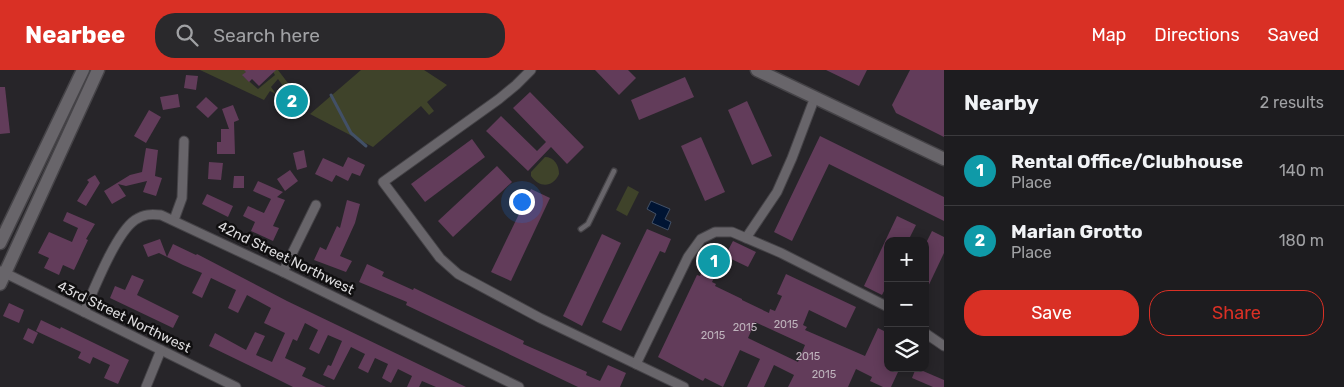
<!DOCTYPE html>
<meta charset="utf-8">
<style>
body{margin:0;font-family:Rubik,sans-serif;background:#2a292c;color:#f1f3f6}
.controls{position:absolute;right:15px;bottom:15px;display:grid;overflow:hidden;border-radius:10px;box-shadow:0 2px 12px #0003}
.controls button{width:45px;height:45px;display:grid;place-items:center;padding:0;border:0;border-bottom:1px solid #3b3a3d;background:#1d1c1f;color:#f1f3f6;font:25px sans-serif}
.you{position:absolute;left:521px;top:131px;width:18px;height:18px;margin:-12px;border:4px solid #fff;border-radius:50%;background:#1a73e8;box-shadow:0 0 0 8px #1a73e833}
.badge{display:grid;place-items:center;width:32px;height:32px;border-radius:50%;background:#d93025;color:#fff;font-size:16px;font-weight:700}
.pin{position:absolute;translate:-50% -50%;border:2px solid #fff;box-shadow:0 1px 5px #0006}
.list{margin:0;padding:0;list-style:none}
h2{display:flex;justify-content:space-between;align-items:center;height:65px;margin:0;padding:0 20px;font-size:21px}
h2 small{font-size:16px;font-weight:400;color:#a0a1a4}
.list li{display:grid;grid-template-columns:32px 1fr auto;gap:15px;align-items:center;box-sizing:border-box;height:70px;padding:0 20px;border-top:1px solid #3b3a3d}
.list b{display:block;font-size:19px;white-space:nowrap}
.list p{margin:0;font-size:16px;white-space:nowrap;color:#a0a1a4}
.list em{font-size:16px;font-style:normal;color:#a0a1a4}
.actions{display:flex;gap:10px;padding:15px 20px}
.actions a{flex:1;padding:11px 0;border:1px solid #d93025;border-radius:20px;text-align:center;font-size:18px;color:#d93025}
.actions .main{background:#d93025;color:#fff}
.icon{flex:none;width:28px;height:28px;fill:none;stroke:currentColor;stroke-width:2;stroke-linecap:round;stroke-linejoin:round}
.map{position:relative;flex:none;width:944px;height:317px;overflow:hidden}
header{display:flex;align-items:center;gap:30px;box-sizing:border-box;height:70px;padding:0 25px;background:#d93025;color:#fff}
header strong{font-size:24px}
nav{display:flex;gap:28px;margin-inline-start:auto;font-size:18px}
.search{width:350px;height:45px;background:#2a292c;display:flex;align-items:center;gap:12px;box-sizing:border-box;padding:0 18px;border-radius:20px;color:#a0a1a4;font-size:19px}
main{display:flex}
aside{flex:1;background:#1d1c1f}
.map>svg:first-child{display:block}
.green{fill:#3f432a}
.water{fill:#001433;stroke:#425066}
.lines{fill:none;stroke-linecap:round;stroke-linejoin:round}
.stream{stroke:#425066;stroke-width:3}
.building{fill:#623c5a;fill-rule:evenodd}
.service-casing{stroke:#454347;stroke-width:7}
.minor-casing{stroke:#454347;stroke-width:11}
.secondary-casing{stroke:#454347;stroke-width:15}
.service{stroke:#68656a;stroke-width:4.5}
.minor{stroke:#68656a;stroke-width:9}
.secondary{stroke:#68656a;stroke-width:12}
.labels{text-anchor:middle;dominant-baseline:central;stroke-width:5;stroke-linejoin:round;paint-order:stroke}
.number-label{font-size:11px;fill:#beb3bc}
.street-label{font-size:14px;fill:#dcdbdd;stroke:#100f10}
</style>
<header>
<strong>Nearbee</strong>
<div class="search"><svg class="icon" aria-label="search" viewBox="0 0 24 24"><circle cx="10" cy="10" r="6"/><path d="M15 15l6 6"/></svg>Search here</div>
<nav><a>Map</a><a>Directions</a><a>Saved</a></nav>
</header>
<main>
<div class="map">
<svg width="944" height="317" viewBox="0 0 944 317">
<rect width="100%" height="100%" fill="#272529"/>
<!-- green -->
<g class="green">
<polygon points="200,0 246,0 247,1 243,6 258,19 275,5 272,0 278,0 294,21 286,20 278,9 271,17 276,24 270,21 264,30"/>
<polygon points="361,0 424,0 447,15 427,32 434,41 429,45 421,36 373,77 310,44"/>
<path d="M545 87C554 87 559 95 559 104 553 118 539 118 531 106V102Z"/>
<polygon points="628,116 639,122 627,146 616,140"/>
</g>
<!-- water -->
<polygon class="water" points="651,131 670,139 665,149 671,152 668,160 652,153 656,144 647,139"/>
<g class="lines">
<!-- stream -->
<polyline class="stream" points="331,25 351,63 366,76"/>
</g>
<!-- building -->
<g class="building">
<polygon points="244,0 276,0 259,16 252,9 249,12 242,5 246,2"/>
<polygon points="595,0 628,0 636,8 619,25"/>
<polygon points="826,0 867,0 859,16"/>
<polygon points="910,0 944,0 944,67 896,43 892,35"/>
<polygon points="186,5 198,6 196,20 184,18"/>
<polygon points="685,7 694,27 639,50 631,30"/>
<polygon points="0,17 5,17 10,63 0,64"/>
<polygon points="530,22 584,77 567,94 551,77 528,101 486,61 501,46 537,81 546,72 513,38"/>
<polygon points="178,24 180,37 163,40 160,27"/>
<polygon points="206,27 218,38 208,48 196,37"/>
<polygon points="747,31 772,86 752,95 728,40"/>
<polygon points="233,35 239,50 234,52 235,84 217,84 217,72 221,72 221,59 229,59 222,39"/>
<polygon points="149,40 161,47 146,73 134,66"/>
<polygon points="820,66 944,127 944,151 829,94 792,171 774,162"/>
<polygon points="701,67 725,122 705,131 681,76"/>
<polygon points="472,69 485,87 425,132 411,114"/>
<polygon points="146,78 158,80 155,106 162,108 156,126 143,122 147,111 126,116 118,114 126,126 112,134 104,121 130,105 142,102"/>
<polygon points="304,80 307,97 297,100 293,83"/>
<polygon points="348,87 365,95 360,106 352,103 348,111 336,105 332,112 315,104 323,88 343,97"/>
<polygon points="209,92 223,93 221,110 208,109"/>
<polygon points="497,96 512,112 453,167 438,151"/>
<polygon points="290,100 298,111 285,121 277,109"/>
<polygon points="95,105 100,113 86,136 77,131 89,112 87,110"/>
<polygon points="234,106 244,106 244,118 233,118"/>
<polygon points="258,111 283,122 277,127 285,130 273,156 279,158 273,171 251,161 255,152 243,146 248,136 264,143 271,129 253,121"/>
<polygon points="531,119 550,128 511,211 491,202"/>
<polygon points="207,124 233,136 228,147 202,134"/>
<polygon points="347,130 360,134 355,153 340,186 352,191 346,202 314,190 320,177 326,180 337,156 340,158"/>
<polygon points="67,142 95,154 86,169 88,170 74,200 63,195 59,205 44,198 49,188 38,183 49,162 72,172 78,158 63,151"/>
<polygon points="897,146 916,155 908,171 888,171 888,213 882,225 864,216"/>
<polygon points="647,159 671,169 665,183 660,181 621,261 602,252"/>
<polygon points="932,161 944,167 944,183 925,223 925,175"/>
<polygon points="602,164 621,173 582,256 563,246"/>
<polygon points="160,169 167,187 173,174 196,185 197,184 287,231 466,317 436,317 422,311 419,317 407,317 412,306 398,299 391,313 382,308 388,294 375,288 368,303 358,298 365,284 351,277 334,310 323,305 328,295 331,296 342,271 328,265 319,284 309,279 318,260 305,253 297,271 293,269 285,288 306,298 302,306 326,317 293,317 277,309 209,276 215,263 246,280 255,262 265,266 256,285 272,292 285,263 264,253 271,238 247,225 238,243 228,238 236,220 211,208 202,228 192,223 202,203 183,195 159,183 148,187 143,175"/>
<polygon points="733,171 756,182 748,197 725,186"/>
<path d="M714 175 727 181 712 212 716 214 715 216 742 229V230L769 243 770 239 775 241 782 226 777 224 786 204 856 237 846 258 809 240 803 255 807 257 805 260 865 286 878 258 888 263V298L898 302 891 317H883L870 311 872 307 856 299 848 317H788L794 305 774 295 764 317H747L760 289 740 280 723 317 705 308 703 311 658 287 697 205 700 206ZM755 252 805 275 798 292 748 268Z"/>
<polygon points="367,194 384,202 382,206 413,220 414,218 524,271 523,274 587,302 586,305 600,311 608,295 626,303 620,317 578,317 406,235 407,232 359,212"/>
<polygon points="132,205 144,210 137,225 179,246 173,258 110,228 115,216 125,220"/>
<polygon points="9,233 24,240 19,253 3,246"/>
<polygon points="41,250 60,259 61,257 129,290 118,314 104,308 110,295 93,287 90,294 78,288 81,282 36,261"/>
<polygon points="28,258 38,263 33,274 23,269"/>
<polygon points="916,298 944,310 944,317 933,317 912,308"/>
</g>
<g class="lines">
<!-- service casing -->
<g class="service-casing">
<polyline id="service" points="581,159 588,154 614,101"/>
</g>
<!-- minor casing -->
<g class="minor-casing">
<g id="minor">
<polyline points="531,0 516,15 499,29 383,112 440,188 458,204 540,248 684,317"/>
<polyline points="174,150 182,128 184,71"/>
<polyline points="746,168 777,122 792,88 815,27"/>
<polyline points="1,201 236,317"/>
<polyline points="283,202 316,135"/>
<path d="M84 242C94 219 116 163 135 150 144 144 151 144 161 145L283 202 519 317"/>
<polyline points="925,263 944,276"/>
<polyline points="636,294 688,187 701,169 715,162 732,162 781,183 888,237"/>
<polyline points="146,317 161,280"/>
</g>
</g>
<!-- secondary casing -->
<g class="secondary-casing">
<g id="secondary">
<polyline points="757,0 944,89"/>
<polyline points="0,173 83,0"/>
<polyline points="0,214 98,0"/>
</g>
</g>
<!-- service -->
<use href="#service" class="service"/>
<!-- minor -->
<use href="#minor" class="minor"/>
<!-- secondary -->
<use href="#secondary" class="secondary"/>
</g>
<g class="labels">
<!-- number labels -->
<g class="number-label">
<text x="786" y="254">2015</text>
<text x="745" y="257">2015</text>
<text x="713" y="265">2015</text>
<text x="808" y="286">2015</text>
<text x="824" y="304">2015</text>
</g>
<!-- street labels -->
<g class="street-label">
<text transform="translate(286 188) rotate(26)">42nd Street Northwest</text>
<text transform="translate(124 247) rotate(26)">43rd Street Northwest</text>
</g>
</g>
</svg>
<div class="controls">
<button>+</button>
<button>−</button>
<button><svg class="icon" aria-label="layers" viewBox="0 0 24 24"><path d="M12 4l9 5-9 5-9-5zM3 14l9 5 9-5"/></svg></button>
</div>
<div class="you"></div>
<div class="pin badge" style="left:714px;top:191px;background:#0f9aa8">1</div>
<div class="pin badge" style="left:292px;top:31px;background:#0f9aa8">2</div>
</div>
<aside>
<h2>Nearby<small>2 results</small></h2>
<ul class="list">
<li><span class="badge" style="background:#0f9aa8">1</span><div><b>Rental Office/Clubhouse</b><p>Place</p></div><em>140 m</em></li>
<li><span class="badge" style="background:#0f9aa8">2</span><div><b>Marian Grotto</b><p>Place</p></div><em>180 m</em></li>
</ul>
<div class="actions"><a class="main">Save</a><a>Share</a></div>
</aside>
</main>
